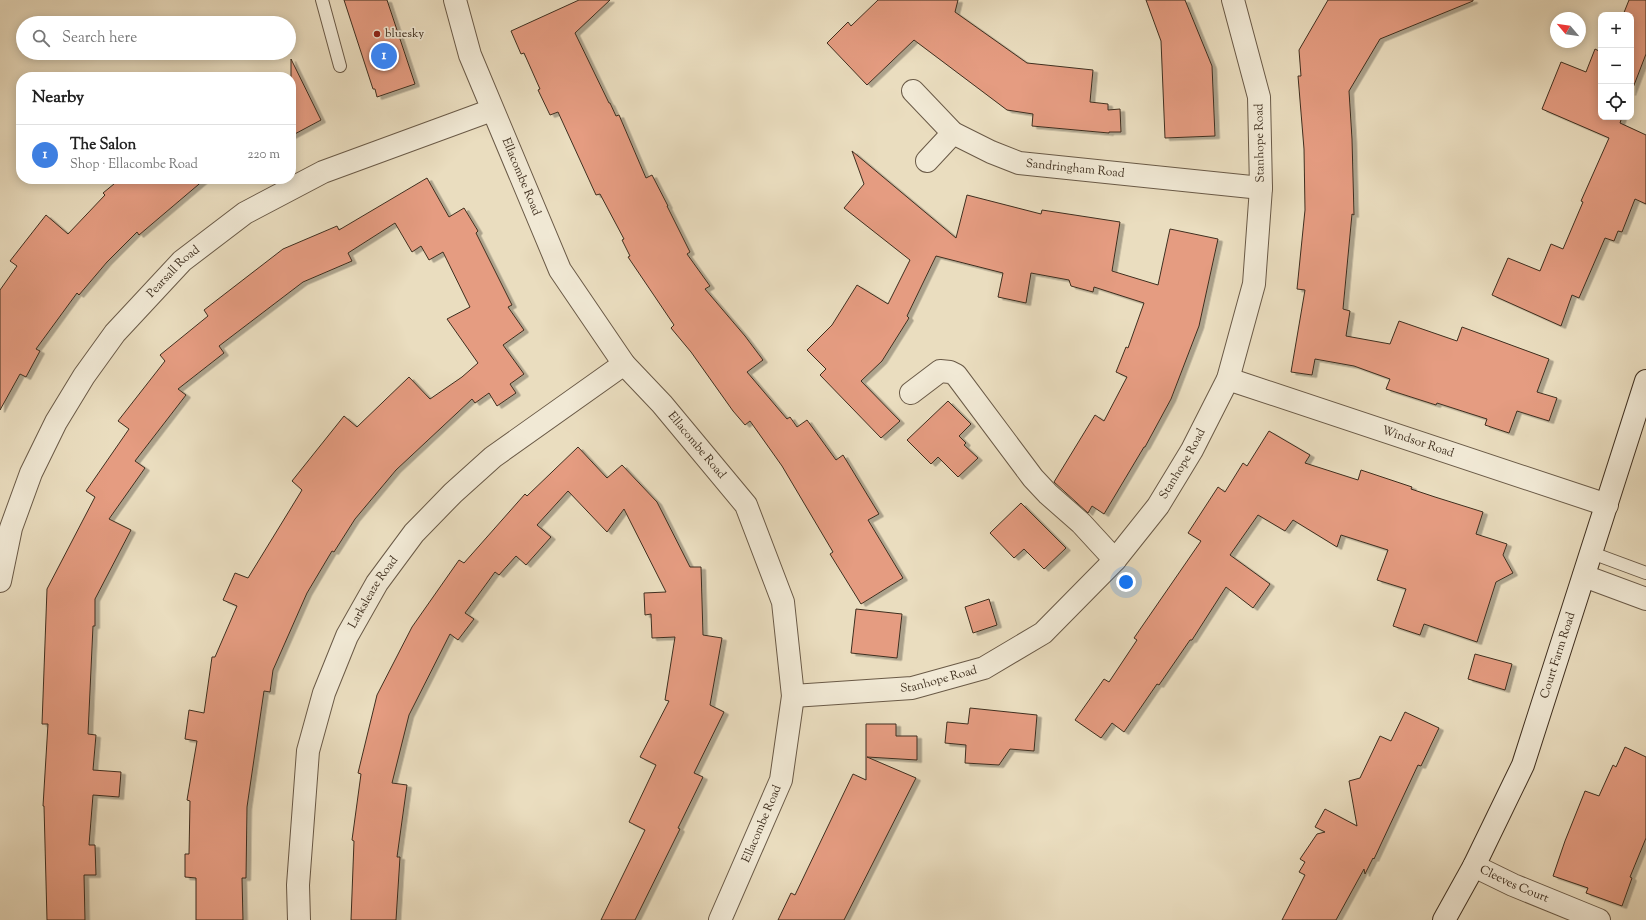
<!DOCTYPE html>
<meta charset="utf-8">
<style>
body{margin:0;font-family:"Sorts Mill Goudy",serif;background:#f6f6f6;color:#222}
.controls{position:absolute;right:12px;top:12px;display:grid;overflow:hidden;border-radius:8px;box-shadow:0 2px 10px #0003}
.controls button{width:36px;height:36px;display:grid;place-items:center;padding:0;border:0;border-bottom:1px solid #e0e0e0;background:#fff;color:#222;font:20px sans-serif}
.compass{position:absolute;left:1550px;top:12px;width:36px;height:36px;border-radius:50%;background:#fff;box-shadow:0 2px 10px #0003;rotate:299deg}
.you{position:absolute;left:1126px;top:582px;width:14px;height:14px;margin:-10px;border:3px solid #fff;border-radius:50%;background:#1a73e8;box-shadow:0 0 0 6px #1a73e833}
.badge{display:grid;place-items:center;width:26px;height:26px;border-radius:50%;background:#8f2418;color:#fff;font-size:13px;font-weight:700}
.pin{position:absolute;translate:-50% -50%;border:2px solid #fff;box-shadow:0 1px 4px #0006}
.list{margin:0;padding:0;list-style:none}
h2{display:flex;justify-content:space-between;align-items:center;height:52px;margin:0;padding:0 16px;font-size:17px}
h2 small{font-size:13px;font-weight:400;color:#767676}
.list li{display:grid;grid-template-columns:26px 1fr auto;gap:12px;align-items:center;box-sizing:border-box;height:60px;padding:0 16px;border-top:1px solid #e0e0e0}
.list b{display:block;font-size:15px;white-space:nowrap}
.list p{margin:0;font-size:13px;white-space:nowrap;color:#767676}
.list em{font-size:13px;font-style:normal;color:#767676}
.icon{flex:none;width:22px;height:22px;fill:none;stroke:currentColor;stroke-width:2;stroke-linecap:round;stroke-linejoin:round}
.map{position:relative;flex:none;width:1646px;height:920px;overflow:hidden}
.search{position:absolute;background:#fff;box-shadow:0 2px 10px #0003;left:16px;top:16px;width:280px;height:44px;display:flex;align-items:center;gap:10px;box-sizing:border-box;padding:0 14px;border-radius:22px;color:#767676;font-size:15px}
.panel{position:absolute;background:#fff;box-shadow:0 2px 10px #0003;left:16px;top:72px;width:280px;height:112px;border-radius:16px}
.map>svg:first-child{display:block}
.building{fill:#e59c81;stroke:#3f2f1f;filter:url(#shadow)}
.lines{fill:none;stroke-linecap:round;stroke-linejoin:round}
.lane-casing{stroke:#6a5a47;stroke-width:14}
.street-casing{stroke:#6a5a47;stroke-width:24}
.secondary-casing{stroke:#3f2f1f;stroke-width:24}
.lane{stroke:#f1e9d5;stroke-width:12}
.street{stroke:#f1e9d5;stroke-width:22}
.secondary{stroke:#f1e9d5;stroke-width:22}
.poi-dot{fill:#8f2418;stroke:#f1e9d5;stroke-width:1.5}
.labels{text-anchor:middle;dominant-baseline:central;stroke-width:3.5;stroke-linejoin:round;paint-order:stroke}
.poi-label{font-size:12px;fill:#3f2f1f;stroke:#f1e9d5;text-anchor:start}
.street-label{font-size:12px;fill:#3f2f1f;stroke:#f1e9d5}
</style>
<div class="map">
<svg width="1646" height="920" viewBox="0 0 1646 920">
<defs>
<filter id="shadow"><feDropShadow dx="4.5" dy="2.5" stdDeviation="0" flood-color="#0004"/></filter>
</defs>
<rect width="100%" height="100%" fill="#eaddbf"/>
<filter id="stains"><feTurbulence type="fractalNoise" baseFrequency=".005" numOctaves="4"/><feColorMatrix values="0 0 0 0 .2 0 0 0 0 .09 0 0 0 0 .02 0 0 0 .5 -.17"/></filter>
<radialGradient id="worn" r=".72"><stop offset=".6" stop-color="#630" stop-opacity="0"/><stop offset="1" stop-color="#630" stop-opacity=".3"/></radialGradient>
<!-- building -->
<g class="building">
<polygon points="344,0 387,0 415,84 377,97 375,89 373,89"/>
<polygon points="579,0 610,0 575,33 609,103 610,103 616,116 619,115 646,178 652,175 668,206 667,206 690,252 687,254 710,286 705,289 745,336 763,360 747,372 787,419 790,417 797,427 807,420 836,460 843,455 879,514 868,520 903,578 861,604 830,554 833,552 782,466 750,421 745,425 733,411 691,352 671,328 674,325 628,257 630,256 622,240 624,239 600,194 596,195 558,112 550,115 538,90 540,89 524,53 521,54 511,31"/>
<polygon points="878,0 958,0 955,12 1027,63 1093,70 1090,102 1108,104 1108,110 1120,109 1121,132 1109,132 1109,133 1032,126 1033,114 1007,110 914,40 867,85 827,43 848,22 851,26"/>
<polygon points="1146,0 1185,0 1212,66 1215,136 1165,138 1161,41"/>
<polygon points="1328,0 1473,0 1473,1 1380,39 1349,91 1352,139 1354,215 1352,214 1343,309 1350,311 1346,336 1390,344 1399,321 1457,341 1462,327 1549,359 1537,392 1557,398 1549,421 1517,411 1509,433 1485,425 1487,419 1437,403 1436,405 1386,389 1390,379 1354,366 1315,359 1312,375 1291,372 1305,290 1297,289 1305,210 1304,149 1298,76 1301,76 1299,50"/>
<polygon points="1629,0 1646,0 1646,54 1631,93 1631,15 1623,15"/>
<polygon points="1595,49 1601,52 1601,117 1622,117 1620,123 1646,135 1646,204 1635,199 1622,232 1618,231 1614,241 1605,238 1579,298 1572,295 1561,326 1492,295 1508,258 1540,271 1551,244 1563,249 1583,202 1581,201 1609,138 1542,109 1561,62 1586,72"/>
<polygon points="291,59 321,120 291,136"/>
<polygon points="852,151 956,238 967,195 1041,214 1042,210 1120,222 1112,271 1158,285 1170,229 1218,239 1199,326 1171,399 1145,447 1144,447 1104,514 1092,506 1088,513 1054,482 1095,415 1104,421 1127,377 1116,372 1126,347 1128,348 1144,303 1094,287 1093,292 1071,286 1069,280 1031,273 1026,303 998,297 1003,273 936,256 907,316 909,318 882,361 861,381 900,421 881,438 820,375 826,369 807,350 832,325 857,285 888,304 910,260 844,208 864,184"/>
<polygon points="427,178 449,217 464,208 478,231 476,233 512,305 508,307 524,330 503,345 524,374 510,384 516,393 497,406 489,393 475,403 472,399 396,470 355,519 334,552 332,551 307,593 273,670 270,692 264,691 247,807 246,878 242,878 243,920 196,920 196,878 185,877 185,854 189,854 190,801 187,800 197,741 185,739 189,710 204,713 212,657 215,657 237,606 223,600 235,573 248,578 302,490 292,481 344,416 357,427 409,377 430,399 462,377 478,363 447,319 470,307 443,252 429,260 421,246 412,252 395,223 348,253 352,261 303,282 219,346 224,353 178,389 186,395 135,461 145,468 109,519 131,530 95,599 95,626 93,626 88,734 96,735 93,770 121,772 119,797 93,795 89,845 95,845 96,875 84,875 85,920 47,920 44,806 43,806 48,724 42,724 47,589 95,497 86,491 129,429 118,421 165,361 160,355 208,316 204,310 283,249 337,226 339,230"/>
<polygon points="120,179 205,179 139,235 137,232 107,262 79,295 77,293 36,349 40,351 26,377 20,374 0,410 0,290 17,266 10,261 46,215 68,234 105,195 103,193"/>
<polygon points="948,401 971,424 959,436 966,443 964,445 978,458 958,477 938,457 931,464 907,440"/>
<polygon points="1269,431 1310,455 1305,463 1358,480 1361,470 1412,487 1411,489 1435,497 1483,512 1476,534 1507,544 1503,555 1513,573 1496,582 1477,642 1424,624 1420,635 1393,626 1406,589 1377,580 1388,550 1341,535 1337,547 1293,520 1285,531 1258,515 1230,555 1270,584 1253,608 1226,587 1192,640 1190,640 1159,685 1157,684 1124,732 1112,723 1101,738 1075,720 1104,679 1109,682 1137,640 1134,638 1201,541 1188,533 1218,487 1225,492 1243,463 1247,466"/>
<polygon points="578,447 607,478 622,465 657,502 690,567 701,567 703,635 722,638 710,705 724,712 694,773 703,777 678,828 680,829 635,920 601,920 645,830 629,822 656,765 640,757 669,701 665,700 675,637 652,638 651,614 645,615 644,593 666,592 624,509 607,532 568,491 537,525 551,537 526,565 516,556 499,575 495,572 465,613 474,619 458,640 450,634 409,715 392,783 407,785 397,857 400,857 396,920 351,920 354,841 352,840 361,774 358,773 377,695 412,627 459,560 464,563 525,494 527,496"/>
<polygon points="1021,503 1066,548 1044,569 1024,549 1014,558 990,533"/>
<polygon points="989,599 997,625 973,633 965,607"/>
<polygon points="856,609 902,614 897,658 851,653"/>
<polygon points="1475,654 1512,664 1505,690 1468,679"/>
<polygon points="970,708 1037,715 1034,751 1010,749 999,765 965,763 966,745 945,743 947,722 968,724"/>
<polygon points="1405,712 1439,728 1421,766 1418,765 1374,859 1373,858 1365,874 1364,869 1336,920 1282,920 1305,875 1299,872 1305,862 1300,859 1317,834 1325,832 1315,827 1325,809 1357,826 1349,781 1360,778 1380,736 1391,741"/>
<polygon points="866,724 896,724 896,736 917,736 917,760 867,757 916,778 844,920 778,920 791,893 795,895 853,774 866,780"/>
<polygon points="1625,747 1646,757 1646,838 1630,877 1632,878 1622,906 1586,893 1588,888 1553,876 1565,841 1585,791 1599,796 1613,765 1616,767"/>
</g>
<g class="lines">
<!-- lane casing -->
<g class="lane-casing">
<g id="lane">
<polyline points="322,0 340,66"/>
<polyline points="1592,553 1646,573"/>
</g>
</g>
<!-- street casing -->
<g class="street-casing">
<g id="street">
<path id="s1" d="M455 0 470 55 560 270 624 364 662 404 746 505 783 602 793 696 781 780 720 920"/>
<path id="s2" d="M913 91 953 133 991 152 1019 163 1261 188"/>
<polyline points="927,161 953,133"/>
<path id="s3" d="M1228 379 1607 505"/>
<polyline points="911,393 940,371 950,372 956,375 1033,478 1048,494 1081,523 1115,560"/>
<polyline points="1584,576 1646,599"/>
<path id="s4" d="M0 581 11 528 31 473 56 422 84 376 115 333 182 261 245 213 323 172 492 110"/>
<path id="s5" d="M793 696 912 688 984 668 1043 633 1115 560 1158 506 1192 450 1228 379 1254 284 1261 188 1259 97 1233 0"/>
<path id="s6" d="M1474 866 1513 885 1599 920"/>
<path id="s7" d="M299 920 298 885 308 751 324 693 347 636 377 583 414 533 453 493 493 457 624 364"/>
</g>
</g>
<!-- secondary casing -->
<g class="secondary-casing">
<g id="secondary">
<path id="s8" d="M1444 920 1474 866 1523 765 1646 381"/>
</g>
</g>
<!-- lane -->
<use href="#lane" class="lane"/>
<!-- street -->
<use href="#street" class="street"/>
<!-- secondary -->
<use href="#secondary" class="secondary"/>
</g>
<!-- markers -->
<circle class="poi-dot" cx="377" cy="34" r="4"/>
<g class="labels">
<!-- poi labels -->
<g class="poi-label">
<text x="385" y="34">bluesky</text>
</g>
<!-- street labels -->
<g class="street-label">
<text transform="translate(1260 143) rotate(-91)">Stanhope Road</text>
<text stroke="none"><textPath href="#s2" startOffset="187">Sandringham Road</textPath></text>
<text stroke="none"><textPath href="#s1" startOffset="189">Ellacombe Road</textPath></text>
<text stroke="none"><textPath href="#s4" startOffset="361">Pearsall Road</textPath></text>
<text stroke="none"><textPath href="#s3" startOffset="200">Windsor Road</textPath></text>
<text stroke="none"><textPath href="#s1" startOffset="513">Ellacombe Road</textPath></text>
<text stroke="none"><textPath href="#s5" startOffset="483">Stanhope Road</textPath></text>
<text stroke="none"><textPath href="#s7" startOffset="342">Larksleaze Road</textPath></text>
<text stroke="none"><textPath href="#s8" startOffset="289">Court Farm Road</textPath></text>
<text stroke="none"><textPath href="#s5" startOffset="147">Stanhope Road</textPath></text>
<text transform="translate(762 824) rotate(-67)">Ellacombe Road</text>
<text stroke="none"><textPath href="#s6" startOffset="44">Cleeves Court</textPath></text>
</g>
</g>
<rect width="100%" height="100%" filter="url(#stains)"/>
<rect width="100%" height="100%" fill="url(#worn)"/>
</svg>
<div class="controls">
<button>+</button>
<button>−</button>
<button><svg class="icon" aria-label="locate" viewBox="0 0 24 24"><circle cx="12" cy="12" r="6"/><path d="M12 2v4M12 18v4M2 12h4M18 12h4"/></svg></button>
</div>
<svg class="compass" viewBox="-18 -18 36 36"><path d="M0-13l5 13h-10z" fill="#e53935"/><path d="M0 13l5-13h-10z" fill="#767676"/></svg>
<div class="you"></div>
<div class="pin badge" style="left:384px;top:56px;background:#3f7fe0">1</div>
<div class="search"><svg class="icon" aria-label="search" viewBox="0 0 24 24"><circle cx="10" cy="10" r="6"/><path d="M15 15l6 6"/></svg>Search here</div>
<section class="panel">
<h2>Nearby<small></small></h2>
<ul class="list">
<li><span class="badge" style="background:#3f7fe0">1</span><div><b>The Salon</b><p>Shop · Ellacombe Road</p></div><em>220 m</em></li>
</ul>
</section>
</div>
